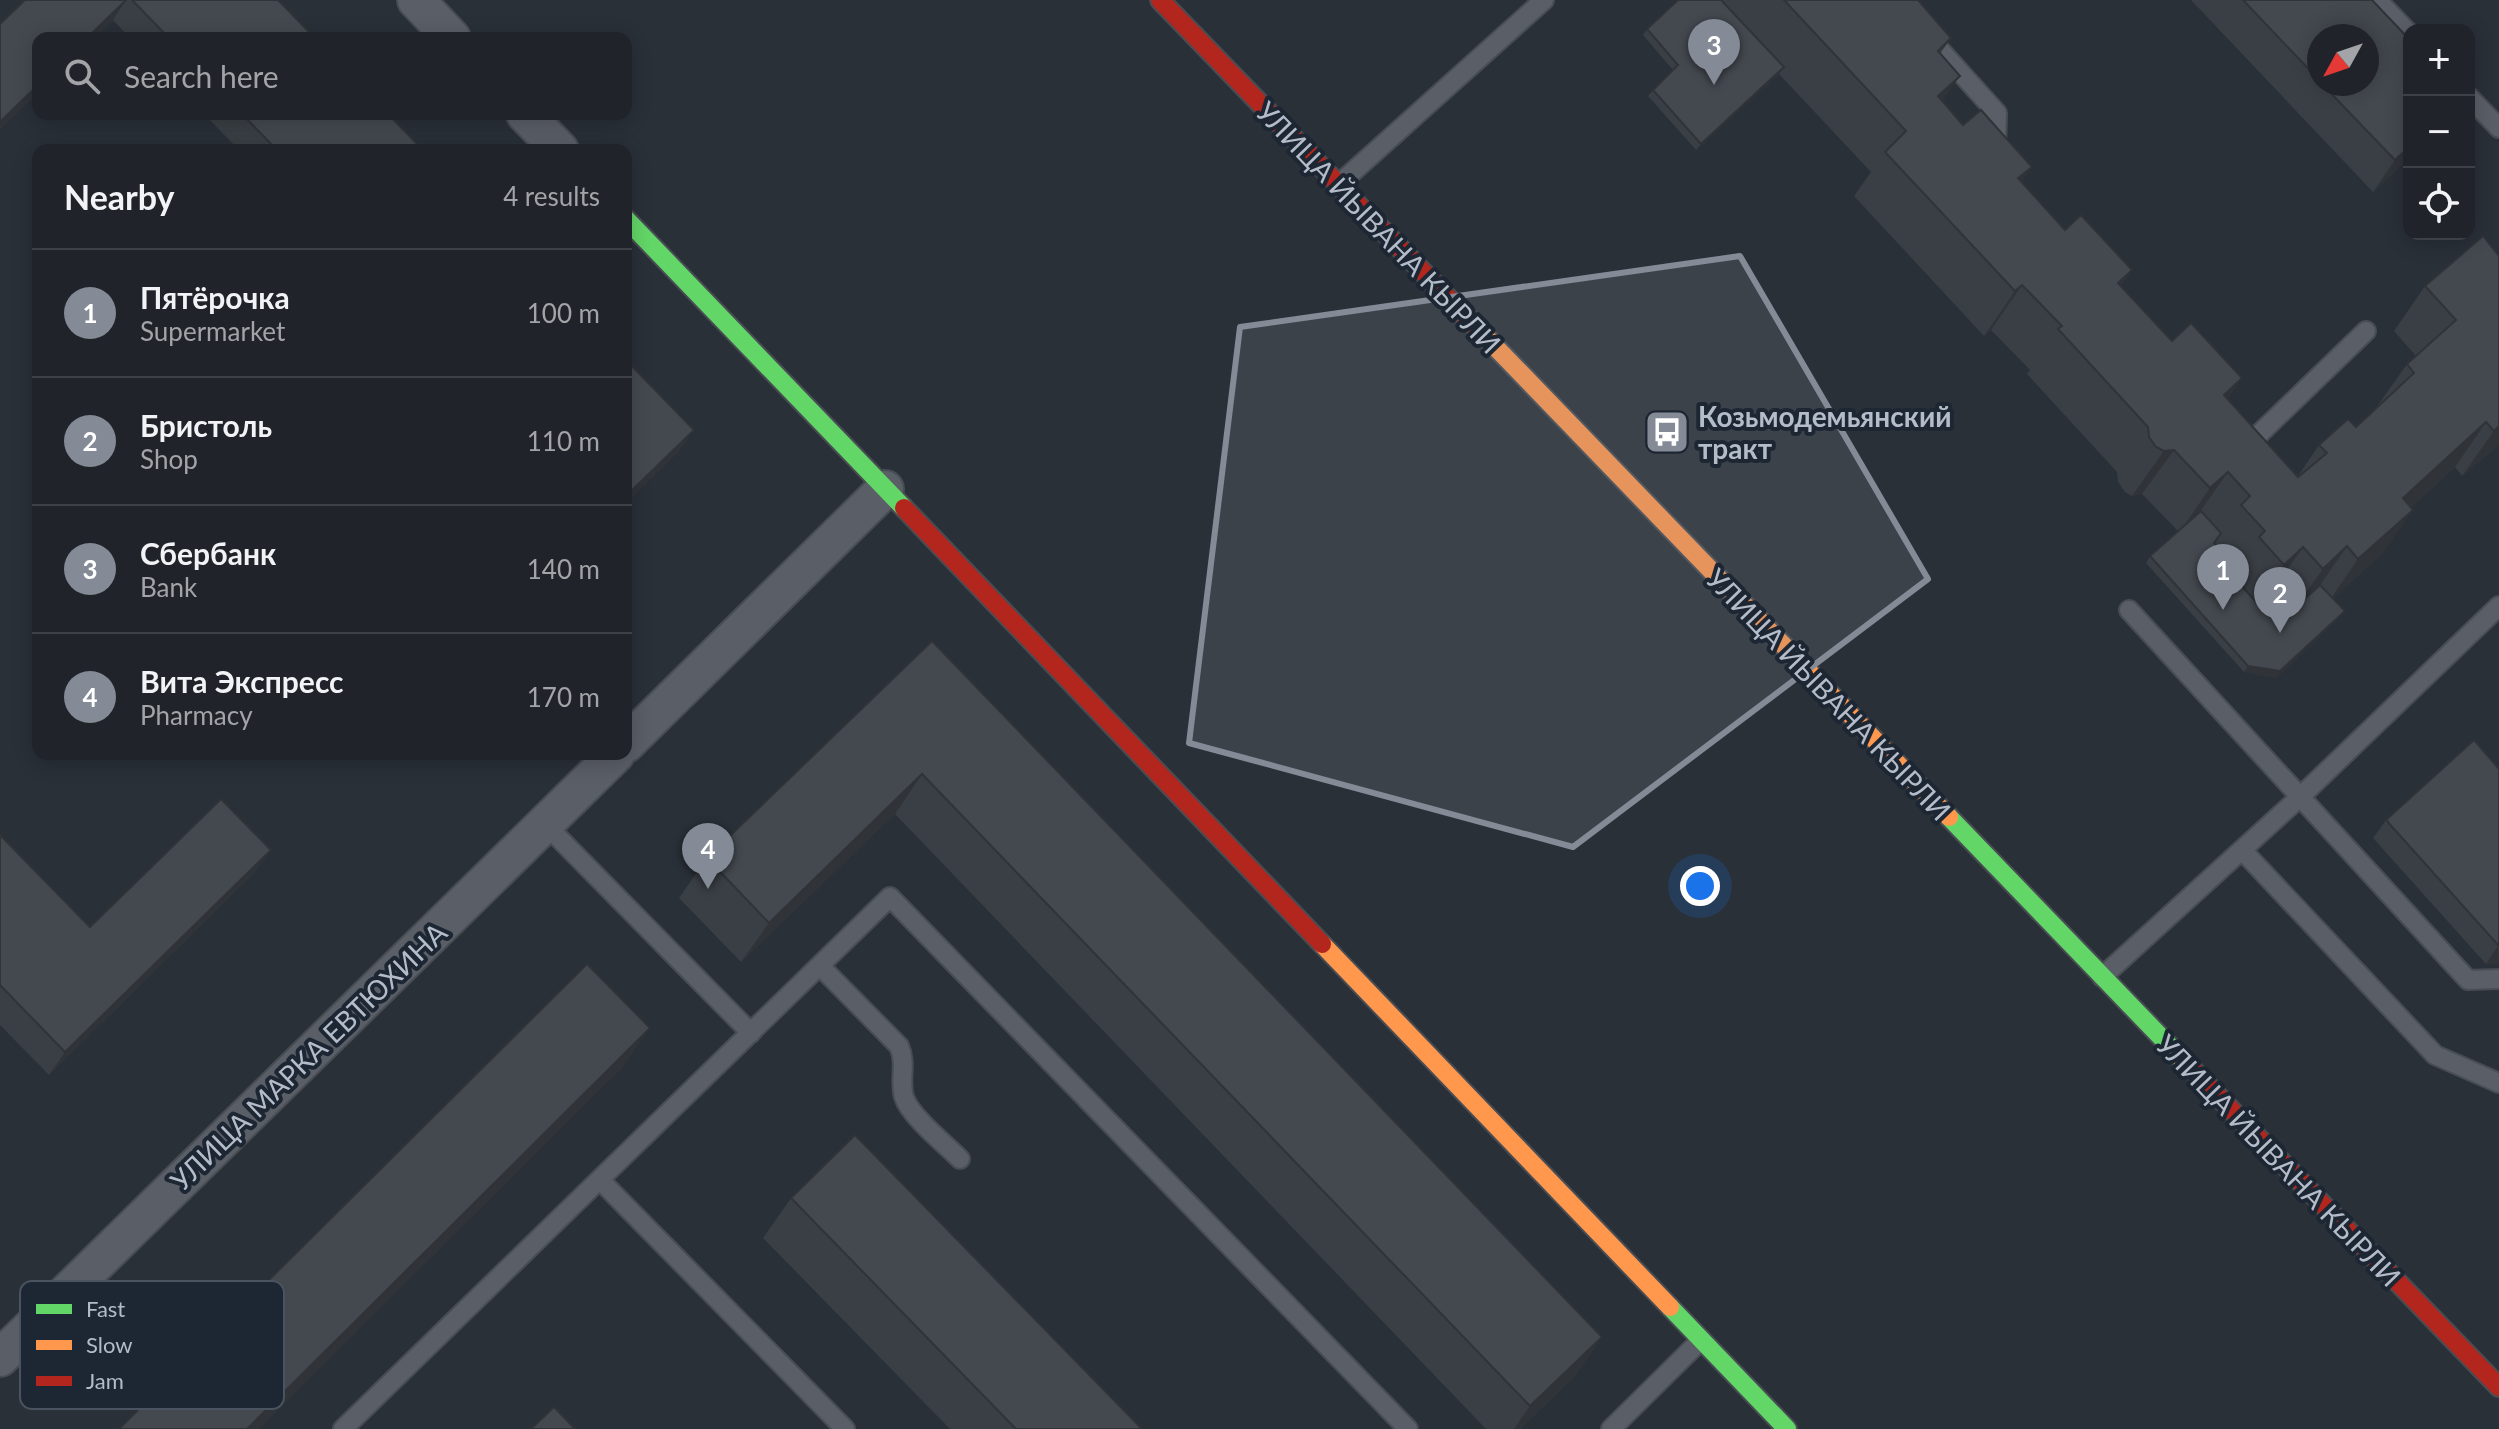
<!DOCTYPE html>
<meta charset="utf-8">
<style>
body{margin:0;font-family:Lato,sans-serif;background:#282c32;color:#f1f3f6}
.controls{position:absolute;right:24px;top:24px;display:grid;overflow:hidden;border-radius:16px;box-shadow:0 4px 20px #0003}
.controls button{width:72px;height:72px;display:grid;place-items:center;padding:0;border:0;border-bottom:2px solid #3d4147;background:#20242a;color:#f1f3f6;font:40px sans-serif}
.compass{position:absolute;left:2307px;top:24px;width:72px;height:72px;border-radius:50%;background:#20242a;box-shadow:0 4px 20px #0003;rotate:230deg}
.you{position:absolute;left:1700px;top:886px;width:28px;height:28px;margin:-20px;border:6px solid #fff;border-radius:50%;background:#1a73e8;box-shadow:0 0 0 12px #1a73e833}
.badge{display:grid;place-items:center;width:52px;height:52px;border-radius:50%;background:#848b96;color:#fff;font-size:26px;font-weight:700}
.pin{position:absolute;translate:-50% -66px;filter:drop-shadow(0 2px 4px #0008)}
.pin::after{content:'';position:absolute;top:42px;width:28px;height:24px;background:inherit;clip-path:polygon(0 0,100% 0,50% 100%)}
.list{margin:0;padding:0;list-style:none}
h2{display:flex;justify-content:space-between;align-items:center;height:104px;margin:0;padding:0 32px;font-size:34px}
h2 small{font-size:26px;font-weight:400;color:#a2a4a8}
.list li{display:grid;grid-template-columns:52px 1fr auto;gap:24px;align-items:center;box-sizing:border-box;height:128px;padding:0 32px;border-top:2px solid #3d4147}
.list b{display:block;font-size:30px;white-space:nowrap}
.list p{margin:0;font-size:26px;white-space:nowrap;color:#a2a4a8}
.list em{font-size:26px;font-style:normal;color:#a2a4a8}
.icon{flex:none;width:44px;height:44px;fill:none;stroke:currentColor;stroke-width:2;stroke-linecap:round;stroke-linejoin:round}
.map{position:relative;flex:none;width:2499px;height:1429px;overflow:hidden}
.search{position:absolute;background:#20242a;box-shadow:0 4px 20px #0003;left:32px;top:32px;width:600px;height:88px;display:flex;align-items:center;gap:20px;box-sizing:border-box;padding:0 28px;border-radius:16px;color:#a2a4a8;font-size:30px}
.panel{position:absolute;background:#20242a;box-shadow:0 4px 20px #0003;left:32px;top:144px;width:600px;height:616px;border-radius:16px}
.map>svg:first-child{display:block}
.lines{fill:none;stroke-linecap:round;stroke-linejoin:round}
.lane-casing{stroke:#484c53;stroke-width:22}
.street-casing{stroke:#484c53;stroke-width:40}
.fast-casing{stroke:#484c53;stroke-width:22}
.slow-casing{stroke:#484c53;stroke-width:22}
.jam-casing{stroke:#484c53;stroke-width:22}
.lane{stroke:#5a5e66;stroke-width:18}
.street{stroke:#5a5e66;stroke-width:36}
.fast{stroke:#63d668;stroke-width:18}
.slow{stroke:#ff974d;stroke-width:18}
.jam{stroke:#b3261e;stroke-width:18}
.wall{fill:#3a3f45;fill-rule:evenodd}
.shaded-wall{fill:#303338}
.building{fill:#444950;stroke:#303338;stroke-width:2}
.marked{fill:#848b96;fill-opacity:0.2;stroke:#848b96;stroke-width:6;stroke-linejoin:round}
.labels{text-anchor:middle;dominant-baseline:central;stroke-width:8;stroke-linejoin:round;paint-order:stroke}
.street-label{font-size:28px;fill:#b4bcc9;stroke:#1d2633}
.poi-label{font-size:28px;font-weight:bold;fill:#b4bcc9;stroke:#1d2633;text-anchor:start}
.key{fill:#1d2633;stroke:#4a5360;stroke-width:2}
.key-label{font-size:22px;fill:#b4bcc9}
</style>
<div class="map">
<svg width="2499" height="1429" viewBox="0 0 2499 1429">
<rect width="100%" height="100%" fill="#2a3038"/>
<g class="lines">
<!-- lane casing -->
<g class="lane-casing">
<g id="lane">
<polyline points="1895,0 1997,113 1996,150"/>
<polyline points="2377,0 2409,33"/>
<polyline points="2469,97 2499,128"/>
<polyline points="1338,185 1544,0"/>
<polyline points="2243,431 2252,441 2366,331"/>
<polyline points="2129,610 2468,980 2499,979"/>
<polyline points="545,824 751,1033"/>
<polyline points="2242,850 2435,1055 2499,1083"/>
<path d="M820 966 899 1046C907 1064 899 1079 904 1097 910 1116 945 1144 960 1159"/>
<polyline points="2102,977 2301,796 2499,606"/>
<polyline points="600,1180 845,1429"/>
<polyline points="343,1429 890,897 1408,1429"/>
<polyline points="1611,1429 1701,1340"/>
</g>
</g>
<!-- street casing -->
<g class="street-casing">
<g id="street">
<polyline points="416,0 452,38"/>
<polyline points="525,114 560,150"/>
<polyline points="626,744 885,489"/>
<polyline points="0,1358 616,754"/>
</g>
</g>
<!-- fast casing -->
<g class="fast-casing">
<g id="fast">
<polyline points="626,219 904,508"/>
<polyline points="1949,817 2183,1060"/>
<polyline points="1670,1307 1787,1429"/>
</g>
</g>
<!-- slow casing -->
<g class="slow-casing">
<g id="slow">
<polyline points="1481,332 1949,817"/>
<polyline points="1322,944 1670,1307"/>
</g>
</g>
<!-- jam casing -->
<g class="jam-casing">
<g id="jam">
<polyline points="1160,0 1481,332"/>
<polyline points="904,508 1322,944"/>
<polyline points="2183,1060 2499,1387"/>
</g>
</g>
<!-- lane -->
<use href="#lane" class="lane"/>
<!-- street -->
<use href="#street" class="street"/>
<!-- fast -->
<use href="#fast" class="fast"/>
<!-- slow -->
<use href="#slow" class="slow"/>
<!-- jam -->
<use href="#jam" class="jam"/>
</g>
<!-- wall -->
<g class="wall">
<polygon points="25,0 278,0 315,38 130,38 113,20 0,129 0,24"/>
<polygon points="1678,0 1918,0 1951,38 1940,54 1942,101 1963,125 2032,167 2021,182 2065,230 2132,270 2120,286 2228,399 2298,476 2319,445 2356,427 2376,408 2407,364 2416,356 2394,331 2425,286 2499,256 2499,445 2462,476 2455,467 2411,507 2382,554 2333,598 2340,617 2276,678 2244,672 2146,563 2150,556 2178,531 2142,494 2132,496 2125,492 2118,482 2117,472 2027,374 2030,370 1991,330 1984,336 1854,196 1871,172 1779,74 1696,150 1648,96 1653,90 1673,70 1643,35 1647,29"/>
<path d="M2191 0H2372L2409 39V158L2373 192ZM2319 36 2367 84H2319Z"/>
<polygon points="204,114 388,114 423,150 239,150"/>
<polygon points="932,641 1602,1337 1575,1376 1520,1429 1486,1429 895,814 741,962 679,898 707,858"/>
<polygon points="2499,769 2499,964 2486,964 2373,838 2386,820"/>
<polygon points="0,835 90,927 271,850 254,873 49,1075 0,1025"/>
<polygon points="791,1198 1142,1429 950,1429 763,1238"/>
</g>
<!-- shaded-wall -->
<g class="shaded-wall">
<polygon points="126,0 113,20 95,38 87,38"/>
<polygon points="1784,67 1780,73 1696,150 1701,144"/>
<polygon points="1960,76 1928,121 1938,96"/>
<polygon points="38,85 38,93 0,129 0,122"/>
<polygon points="2409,147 2409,158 2373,192 2395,160"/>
<polygon points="2032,167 2000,211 2018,178"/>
<polygon points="2132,270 2100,315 2118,283"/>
<polygon points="2022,285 1991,330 1984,336 2015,291"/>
<polygon points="2242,378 2211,423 2224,395"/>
<polygon points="2486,422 2455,467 2372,542 2403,498"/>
<polygon points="2499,426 2499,445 2462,476 2494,431"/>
<polygon points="694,430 678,453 626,503 626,496"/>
<polygon points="2174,450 2142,494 2132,496 2164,451"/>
<polygon points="2228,472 2196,517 2179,533 2210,488"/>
<polygon points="2413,510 2382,554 2327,604 2358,559"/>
<polygon points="2347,546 2316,591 2291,613 2323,569"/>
<polygon points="2303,547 2272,592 2253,609 2284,565"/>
<polygon points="2345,611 2340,617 2276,678 2244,672 2248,666"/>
<polygon points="922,774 895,814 741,962 769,923"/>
<polygon points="271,850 254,873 49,1075 65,1052"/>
<polygon points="2498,946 2499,964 2486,964"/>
<polygon points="650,1028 622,1068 259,1429 247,1429"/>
<polygon points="1602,1337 1575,1376 1520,1429 1514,1429 1530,1406"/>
</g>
<!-- building -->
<g class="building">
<polygon points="25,0 126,0 87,38 38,38 38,85 0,122 0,24"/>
<polygon points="132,0 278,0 315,38 169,38"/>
<polygon points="1678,0 1721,0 1784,67 1701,144 1653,90 1678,65 1647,29"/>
<polygon points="1784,0 1918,0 1951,38 1938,51 1960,76 1938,96 1963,125 1981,110 2032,167 2018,178 2065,230 2081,215 2132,270 2118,283 2172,341 2191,323 2242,378 2224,395 2298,477 2327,453 2319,445 2348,419 2356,427 2414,373 2407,364 2456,320 2425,286 2483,236 2499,256 2499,426 2494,431 2486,422 2403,498 2413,510 2358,559 2347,546 2323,569 2303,547 2284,565 2259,537 2265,531 2241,505 2250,496 2228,472 2210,488 2174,450 2164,451 2156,447 2149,437 2148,427 2058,329 2062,326 2022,285 2015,291 1885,152 1906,131"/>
<polygon points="2243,0 2372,0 2409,39 2409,147 2395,160 2322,84 2367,84 2367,36 2319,36 2319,80"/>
<polygon points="242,114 388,114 423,150 277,150"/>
<polygon points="626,360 694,430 626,496"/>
<polygon points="2201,511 2221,533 2214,543 2238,569 2232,575 2257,603 2276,586 2296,607 2320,585 2345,611 2280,671 2248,666 2150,556"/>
<polygon points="932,641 1602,1337 1530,1406 922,774 769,923 707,858"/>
<polygon points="2474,740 2499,769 2499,946 2386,820"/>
<polygon points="221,799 271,850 65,1052 0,985 0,835 90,927"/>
<polygon points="587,964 650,1028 247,1429 119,1429"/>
<polygon points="855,1135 1142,1429 1016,1429 791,1198"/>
<polygon points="554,1407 575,1429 531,1429"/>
</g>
<!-- marked area -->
<path class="marked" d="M1740 256 1928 579 1573 847 1189 743 1240 327Z"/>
<!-- icons -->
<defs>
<g id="bus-square" transform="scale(2.3)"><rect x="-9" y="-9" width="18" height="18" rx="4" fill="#848b96" stroke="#1d2633"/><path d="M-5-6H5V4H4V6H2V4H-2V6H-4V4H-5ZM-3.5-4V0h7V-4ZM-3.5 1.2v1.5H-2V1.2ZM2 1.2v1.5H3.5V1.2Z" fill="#fff"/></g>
</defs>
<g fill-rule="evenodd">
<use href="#bus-square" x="1667" y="432"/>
</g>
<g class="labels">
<!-- street labels -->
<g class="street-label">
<text transform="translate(1379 227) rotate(46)">УЛИЦА ЙЫВАНА КЫРЛИ</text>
<text transform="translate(1829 694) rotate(46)">УЛИЦА ЙЫВАНА КЫРЛИ</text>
<text transform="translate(308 1056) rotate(-44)">УЛИЦА МАРКА ЕВТЮХИНА</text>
<text transform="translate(2279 1160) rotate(46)">УЛИЦА ЙЫВАНА КЫРЛИ</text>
</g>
<!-- poi labels -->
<g class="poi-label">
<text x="1698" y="416">Козьмодемьянский<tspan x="1698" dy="32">тракт</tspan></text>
</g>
</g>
<!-- legend -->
<rect x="20" y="1281" width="264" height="128" rx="12" class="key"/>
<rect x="36" y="1304" width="36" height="10" fill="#63d668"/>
<rect x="36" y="1340" width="36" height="10" fill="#ff974d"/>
<rect x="36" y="1376" width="36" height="10" fill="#b3261e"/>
<g class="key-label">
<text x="86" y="1317">Fast</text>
<text x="86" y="1353">Slow</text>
<text x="86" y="1389">Jam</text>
</g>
</svg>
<div class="controls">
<button>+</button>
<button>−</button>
<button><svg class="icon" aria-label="locate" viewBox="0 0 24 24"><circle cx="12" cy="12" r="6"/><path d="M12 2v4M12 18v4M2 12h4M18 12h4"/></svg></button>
</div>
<svg class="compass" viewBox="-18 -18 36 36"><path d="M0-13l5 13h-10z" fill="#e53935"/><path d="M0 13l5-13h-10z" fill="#a2a4a8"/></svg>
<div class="you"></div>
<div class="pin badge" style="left:2223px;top:610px">1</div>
<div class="pin badge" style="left:2280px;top:633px">2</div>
<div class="pin badge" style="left:1714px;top:85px">3</div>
<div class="pin badge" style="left:708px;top:889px">4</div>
<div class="search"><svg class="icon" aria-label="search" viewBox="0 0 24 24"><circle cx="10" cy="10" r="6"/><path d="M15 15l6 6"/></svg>Search here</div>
<section class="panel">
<h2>Nearby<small>4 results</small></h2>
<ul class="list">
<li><span class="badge">1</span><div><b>Пятёрочка</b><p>Supermarket</p></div><em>100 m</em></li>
<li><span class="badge">2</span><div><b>Бристоль</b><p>Shop</p></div><em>110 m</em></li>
<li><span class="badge">3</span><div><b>Сбербанк</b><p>Bank</p></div><em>140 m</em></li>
<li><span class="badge">4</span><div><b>Вита Экспресс</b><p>Pharmacy</p></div><em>170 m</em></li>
</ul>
</section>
</div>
